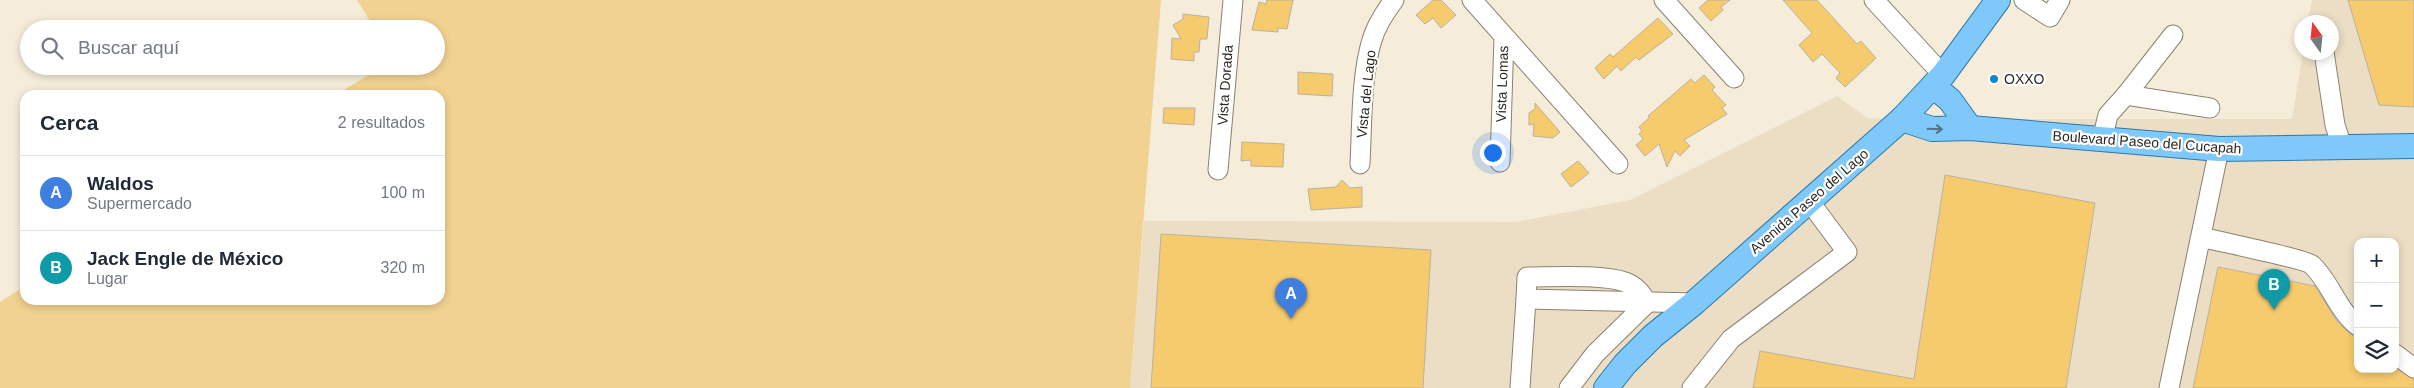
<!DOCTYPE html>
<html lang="es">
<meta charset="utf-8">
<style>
body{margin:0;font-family:Helvetica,sans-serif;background:#f2f2f3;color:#1f2937}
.controls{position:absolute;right:15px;bottom:15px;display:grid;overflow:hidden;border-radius:10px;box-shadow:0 2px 8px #0003}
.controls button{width:45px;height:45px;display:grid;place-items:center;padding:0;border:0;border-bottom:1px solid #e0e1e3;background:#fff;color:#1f2937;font:25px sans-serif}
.compass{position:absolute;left:2294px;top:15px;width:45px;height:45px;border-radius:50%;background:#fff;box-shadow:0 2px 8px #0003;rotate:345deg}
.you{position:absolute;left:1492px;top:152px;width:18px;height:18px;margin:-12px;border:4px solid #fff;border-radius:50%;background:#1a73e8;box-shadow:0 0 0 8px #1a73e833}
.badge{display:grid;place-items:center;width:32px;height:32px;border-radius:50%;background:#1186cf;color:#fff;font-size:16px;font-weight:700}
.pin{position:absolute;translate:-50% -41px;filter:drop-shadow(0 1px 2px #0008)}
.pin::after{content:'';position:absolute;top:26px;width:18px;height:15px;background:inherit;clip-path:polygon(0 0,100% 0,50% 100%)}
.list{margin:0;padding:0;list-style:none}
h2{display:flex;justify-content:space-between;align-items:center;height:65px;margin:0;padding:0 20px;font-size:21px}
h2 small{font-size:16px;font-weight:400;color:#747a83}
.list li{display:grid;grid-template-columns:32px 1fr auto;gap:15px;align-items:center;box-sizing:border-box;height:75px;padding:0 20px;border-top:1px solid #e0e1e3}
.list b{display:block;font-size:19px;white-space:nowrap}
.list p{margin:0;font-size:16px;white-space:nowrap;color:#747a83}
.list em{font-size:16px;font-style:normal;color:#747a83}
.icon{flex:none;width:28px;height:28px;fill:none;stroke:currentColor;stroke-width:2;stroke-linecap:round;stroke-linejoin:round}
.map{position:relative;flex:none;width:2414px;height:388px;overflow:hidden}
.search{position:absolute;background:#fff;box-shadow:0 2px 8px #0003;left:20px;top:20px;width:425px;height:55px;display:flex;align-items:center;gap:12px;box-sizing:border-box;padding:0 18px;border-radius:28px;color:#747a83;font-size:19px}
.panel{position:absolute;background:#fff;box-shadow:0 2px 8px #0003;left:20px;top:90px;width:425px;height:215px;border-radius:15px}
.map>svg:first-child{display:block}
.built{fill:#ebdec5;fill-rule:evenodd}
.green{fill:#f1d290}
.building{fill:#f6cb6e;stroke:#bab1a0}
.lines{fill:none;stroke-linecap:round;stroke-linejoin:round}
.minor-casing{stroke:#8a8271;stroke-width:21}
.major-casing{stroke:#2b79ac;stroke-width:26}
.minor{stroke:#fff;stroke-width:19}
.major{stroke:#7fc8fa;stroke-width:24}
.oneway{stroke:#527183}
.poi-dot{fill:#1186cf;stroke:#fff;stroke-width:2}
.labels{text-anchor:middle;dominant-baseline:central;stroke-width:4.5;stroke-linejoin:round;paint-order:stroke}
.poi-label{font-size:14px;fill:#2d2922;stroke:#fff;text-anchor:start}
.street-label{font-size:14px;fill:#2d2922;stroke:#fff}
</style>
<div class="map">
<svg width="2414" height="388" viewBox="0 0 2414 388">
<rect width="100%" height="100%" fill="#f5ecd9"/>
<!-- built -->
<path class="built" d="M2312 0H2414V388H1130L1144 221 1516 222 1630 200 1837 96 1867 118 1902 119H2292L2303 53 2332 52V22H2308ZM2358 242H2395V369H2358Z"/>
<!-- green -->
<polygon class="green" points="357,0 1161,0 1130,388 0,388 0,302 25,286 25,300 440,300 440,95 336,95 383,66 436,66 436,29 375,29"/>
<!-- building -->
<g class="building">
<polygon points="1267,0 1293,0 1287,29 1278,28 1278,32 1252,30 1259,2 1266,4"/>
<polygon points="1433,0 1441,0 1456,15 1441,28 1433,18 1425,24 1416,15"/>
<polygon points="1708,0 1730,0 1721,7 1723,10 1711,21 1699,8"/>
<polygon points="1783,0 1817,0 1857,44 1861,41 1876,58 1845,87 1836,78 1840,73 1822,54 1813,62 1799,45 1812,33"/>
<polygon points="2348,0 2414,0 2414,107 2379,105"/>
<polygon points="1183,14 1209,17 1207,39 1200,39 1199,52 1194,52 1194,61 1171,59 1172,38 1181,39 1173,25 1183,19"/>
<polygon points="1658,18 1673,34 1639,60 1636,57 1621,71 1617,66 1604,79 1595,68 1610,54 1613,57"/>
<polygon points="1298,72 1333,74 1332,96 1298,94"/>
<polygon points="1704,75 1715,87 1712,90 1726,105 1722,108 1727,114 1684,140 1690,146 1680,156 1675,151 1667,167 1659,144 1645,156 1636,145 1643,139 1639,134 1642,131 1639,127 1650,117 1648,116 1691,79 1695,83"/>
<polygon points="1535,103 1560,132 1553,138 1533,136 1534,124 1529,125 1529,113 1535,109"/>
<polygon points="1164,108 1195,108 1194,125 1163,123"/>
<polygon points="1242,142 1284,144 1283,167 1251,166 1251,160 1241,161"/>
<polygon points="1578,161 1589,173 1571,187 1561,174"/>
<polygon points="1945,175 2095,203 2066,388 1753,388 1760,351 1914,379"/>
<polygon points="1342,180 1350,188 1362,187 1362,207 1311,210 1308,189 1336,187"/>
<polygon points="1161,234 1431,250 1423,388 1151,388"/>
<polygon points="2218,267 2315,286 2336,320 2350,334 2358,337 2358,369 2395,368 2414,379 2414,388 2193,388"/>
</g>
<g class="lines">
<!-- minor casing -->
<g class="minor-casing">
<g id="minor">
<polyline points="1472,0 1618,164"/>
<polyline points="1664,0 1734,78"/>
<polyline points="1874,0 1943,75"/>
<polyline points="2024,0 2050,17 2060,0"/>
<polyline points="2324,52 2335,125 2342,147"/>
<polyline points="2126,95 2210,108"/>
<polyline points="2102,140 2108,115 2126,95 2173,35"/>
<polyline points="1500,162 1504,37"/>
<path d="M1360 164C1362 126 1361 75 1372 40 1376 26 1385 12 1394 0"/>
<polyline points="1218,170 1233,0"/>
<path d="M2201 237C2216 241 2305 259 2312 265 2331 283 2337 310 2358 326"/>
<path d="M1526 299 1527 277C1553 277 1602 274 1625 282 1636 286 1642 293 1647 303L1595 354 1569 388"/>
<polyline points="2395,354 2414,368"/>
<polyline points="1520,388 1526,299 1694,303"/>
<polyline points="1692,388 1731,339 1847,252 1809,201"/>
<polyline points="2169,388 2219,149"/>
</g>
</g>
<!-- major casing -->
<g class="major-casing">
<g id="major">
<polyline points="1933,86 1950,100 1970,128"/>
<polyline points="1902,119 1932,129 1970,128 2219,149 2414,146"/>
<polyline points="1606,388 1625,364 1653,336 1694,303 1902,119 1943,75 1998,0"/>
</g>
</g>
<!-- minor -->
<use href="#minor" class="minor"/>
<!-- major -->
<use href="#major" class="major"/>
</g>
<!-- one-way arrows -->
<defs><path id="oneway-shaft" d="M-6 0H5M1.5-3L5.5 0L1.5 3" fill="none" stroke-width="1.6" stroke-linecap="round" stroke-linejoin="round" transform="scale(1.25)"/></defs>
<use class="oneway" href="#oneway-shaft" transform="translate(1935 129) rotate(2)"/>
<!-- markers -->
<circle class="poi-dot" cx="1994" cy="79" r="5"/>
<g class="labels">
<!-- poi labels -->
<g class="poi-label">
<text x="2004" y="79">OXXO</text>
</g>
<!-- street labels -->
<g class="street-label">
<text transform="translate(1502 84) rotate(-88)">Vista Lomas</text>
<text transform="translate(1225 85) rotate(-86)">Vista Dorada</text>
<text transform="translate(1366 94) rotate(-84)">Vista del Lago</text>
<text transform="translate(2147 142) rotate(4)">Boulevard Paseo del Cucapah</text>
<text transform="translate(1809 201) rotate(-41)">Avenida Paseo del Lago</text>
</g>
</g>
</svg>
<div class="controls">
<button>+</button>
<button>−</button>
<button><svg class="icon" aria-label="layers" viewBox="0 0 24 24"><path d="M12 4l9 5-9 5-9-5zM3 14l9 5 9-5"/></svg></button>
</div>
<svg class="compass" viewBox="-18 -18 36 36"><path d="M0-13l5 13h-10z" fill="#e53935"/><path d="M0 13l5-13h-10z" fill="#747a83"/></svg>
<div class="you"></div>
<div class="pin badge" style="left:1291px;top:319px;background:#3f7fe0">A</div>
<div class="pin badge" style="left:2274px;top:310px;background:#0f9aa8">B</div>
<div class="search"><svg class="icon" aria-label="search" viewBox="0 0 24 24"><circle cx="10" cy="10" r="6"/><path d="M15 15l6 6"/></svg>Buscar aquí</div>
<section class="panel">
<h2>Cerca<small>2 resultados</small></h2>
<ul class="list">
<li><span class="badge" style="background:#3f7fe0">A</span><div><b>Waldos</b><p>Supermercado</p></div><em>100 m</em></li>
<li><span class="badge" style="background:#0f9aa8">B</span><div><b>Jack Engle de México</b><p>Lugar</p></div><em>320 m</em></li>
</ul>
</section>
</div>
